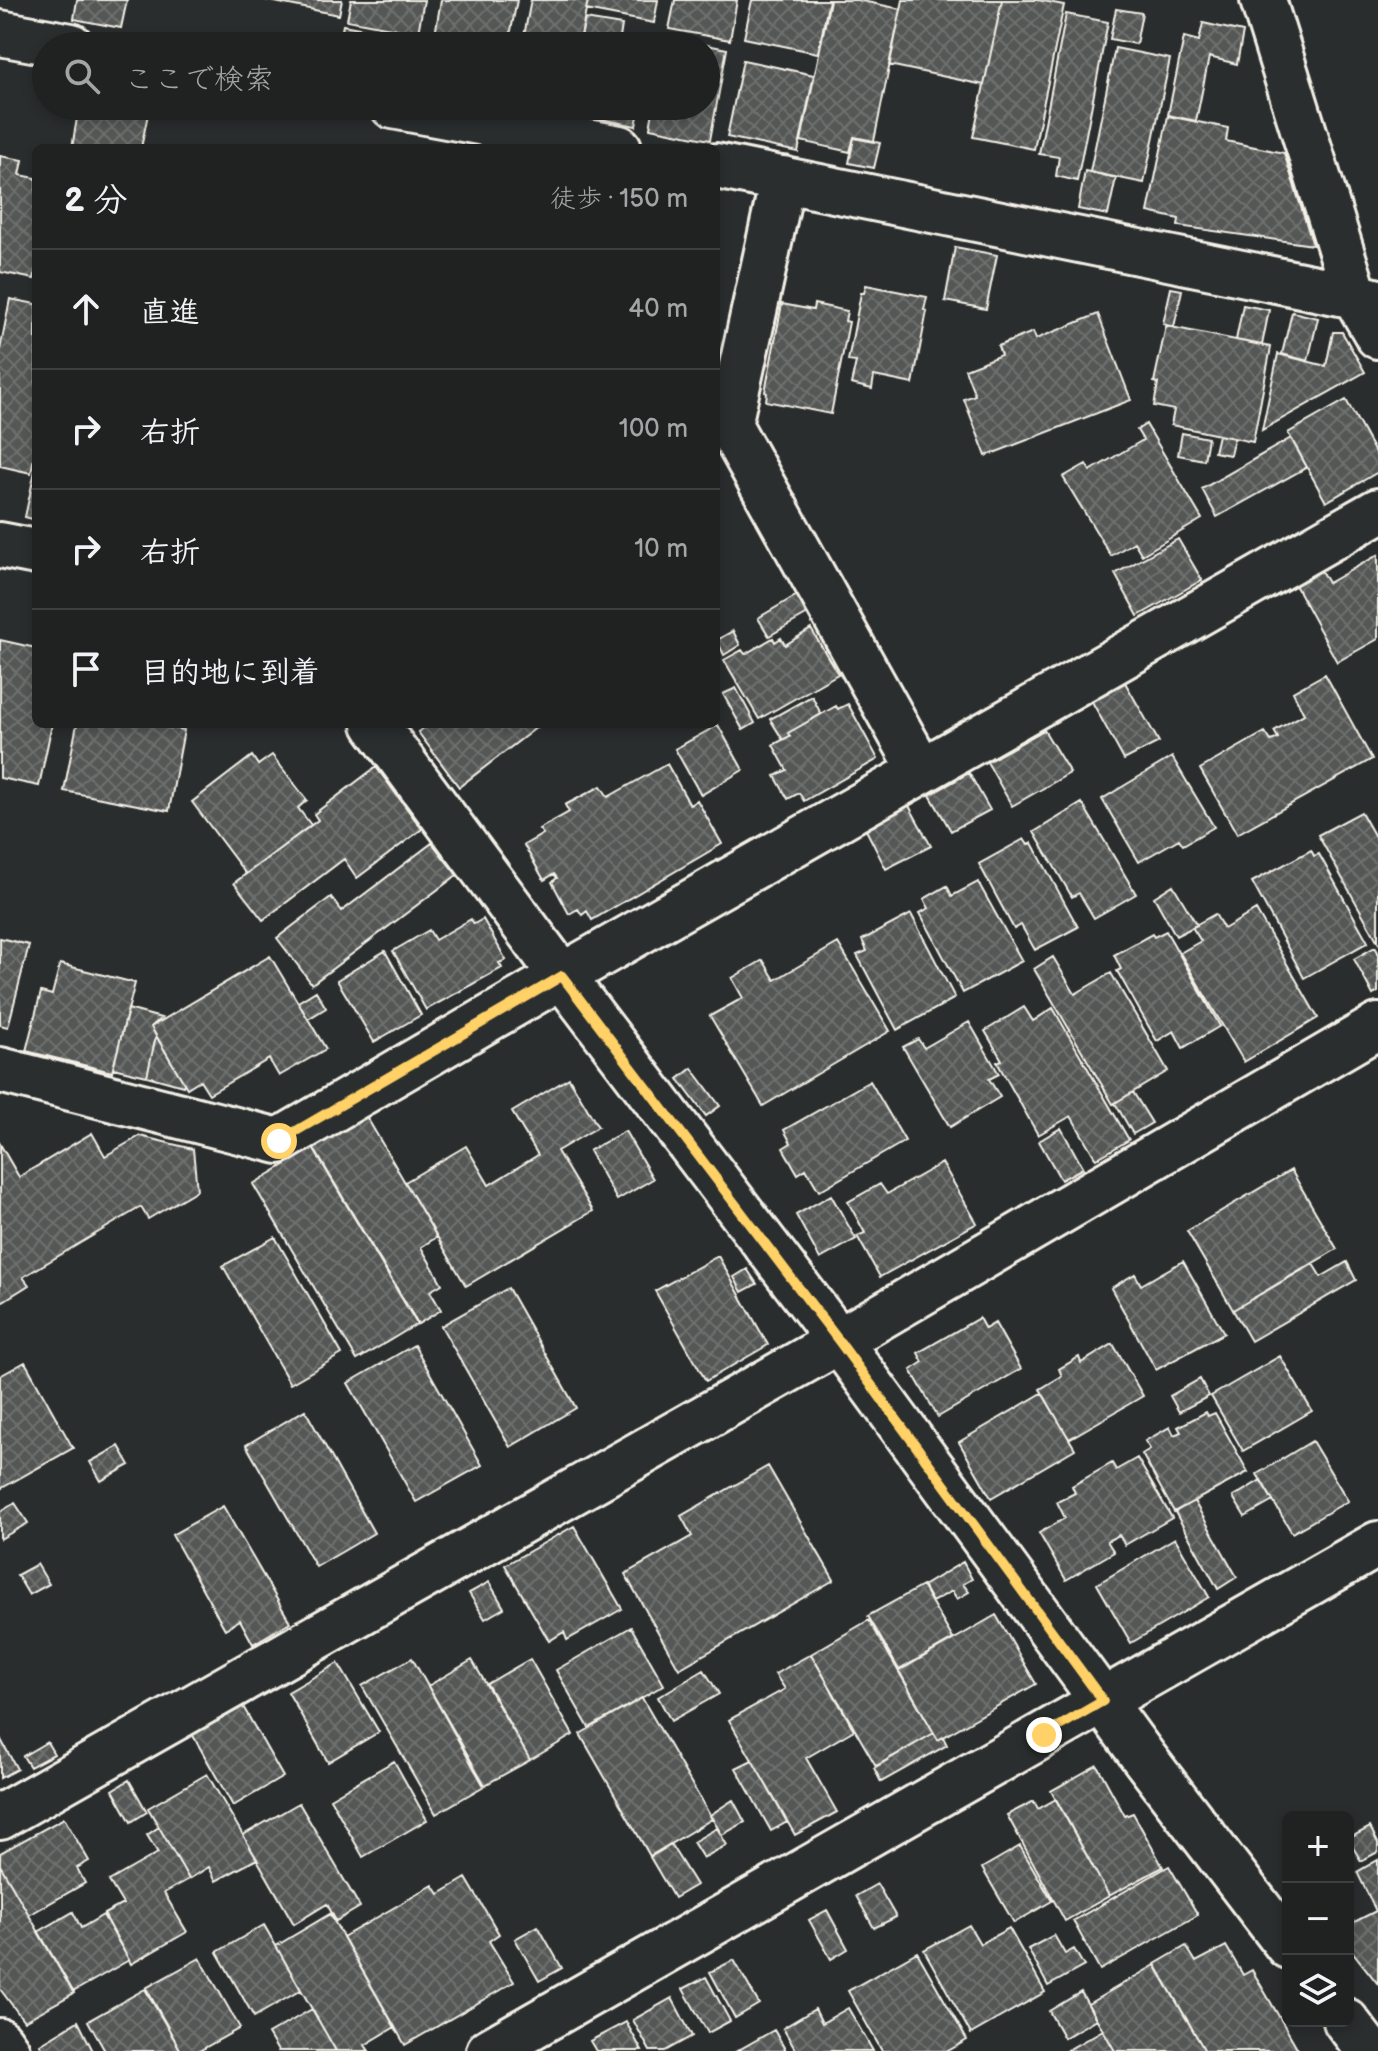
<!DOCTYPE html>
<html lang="ja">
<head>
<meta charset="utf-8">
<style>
  body { margin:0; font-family:"Balsamiq Sans","Klee One",sans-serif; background:#2d2f2f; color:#f1f3f6 }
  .controls { position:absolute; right:24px; bottom:24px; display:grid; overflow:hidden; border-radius:12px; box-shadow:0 4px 12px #0003 }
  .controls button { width:72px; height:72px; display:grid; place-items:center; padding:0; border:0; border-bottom:2px solid #3d3f40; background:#202222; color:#f1f3f6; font:40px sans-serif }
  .stop { position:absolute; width:24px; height:24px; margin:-18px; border:6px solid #ffd166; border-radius:50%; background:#fff }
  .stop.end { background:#ffd166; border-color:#fff; box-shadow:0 2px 8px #0008 }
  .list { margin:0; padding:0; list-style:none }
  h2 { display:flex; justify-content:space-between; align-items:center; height:104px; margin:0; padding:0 32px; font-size:34px }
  h2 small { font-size:26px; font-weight:400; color:#a2a4a5 }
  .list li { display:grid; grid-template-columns:52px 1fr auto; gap:24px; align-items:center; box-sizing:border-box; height:120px; padding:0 32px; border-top:2px solid #3d3f40 }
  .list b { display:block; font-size:30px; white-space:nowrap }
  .list em { font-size:26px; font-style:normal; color:#a2a4a5 }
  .icon { flex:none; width:44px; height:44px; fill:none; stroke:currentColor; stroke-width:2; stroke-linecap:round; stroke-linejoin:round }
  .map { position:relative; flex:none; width:1378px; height:2051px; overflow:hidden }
  .search { position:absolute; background:#202222; box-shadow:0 4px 12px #0003; left:32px; top:32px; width:688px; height:88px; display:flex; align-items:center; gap:20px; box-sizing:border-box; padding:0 28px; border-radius:44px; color:#a2a4a5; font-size:30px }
  .panel { position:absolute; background:#202222; box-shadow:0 4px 12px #0003; left:32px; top:144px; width:688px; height:584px; border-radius:12px }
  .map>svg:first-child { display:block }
  .building { fill:url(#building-cross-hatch); stroke:#f4f1e8; stroke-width:2 }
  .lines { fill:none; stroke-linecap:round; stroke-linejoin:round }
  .minor-casing { stroke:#f4f1e8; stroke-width:50 }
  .minor { stroke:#2a2d2e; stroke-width:44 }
  .route { stroke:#ffd166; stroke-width:10 }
</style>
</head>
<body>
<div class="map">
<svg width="1378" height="2051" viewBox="0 0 1378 2051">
  <defs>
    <pattern id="building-cross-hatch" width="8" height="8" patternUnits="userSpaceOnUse" patternTransform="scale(2)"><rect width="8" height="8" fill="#555756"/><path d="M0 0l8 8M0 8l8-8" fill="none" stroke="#6e706e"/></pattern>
  </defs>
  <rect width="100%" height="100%" fill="#2a2d2e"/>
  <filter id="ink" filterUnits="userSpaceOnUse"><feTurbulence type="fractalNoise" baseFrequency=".0125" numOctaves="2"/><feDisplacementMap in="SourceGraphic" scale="16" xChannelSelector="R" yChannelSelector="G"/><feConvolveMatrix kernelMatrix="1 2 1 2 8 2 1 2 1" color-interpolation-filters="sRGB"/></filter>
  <g filter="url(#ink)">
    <path class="building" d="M77,0H127L121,28L74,19Z
      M265,0H342L339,15Z
      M351,0H424L418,33L347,20Z
      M441,0H517L508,46H433Z
      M531,0H588L579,46H522Z
      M588,0H658L654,23L586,10Z
      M675,0H737L730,40L669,29Z
      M752,0H829L818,53L744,38Z
      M830,0H857L901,9L874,141L854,137L850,152L801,141Z
      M903,0H1002L984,85L889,65Z
      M1002,0H1038L1064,5L1034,149L973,137Z
      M1116,9L1142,13L1136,44L1110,39Z
      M1066,14L1108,22L1077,181L1056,176L1059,157L1039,154Z
      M585,19L622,25L620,38L652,44L651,46H579Z
      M1203,23L1243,32L1237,64L1209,57L1196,121L1168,115L1184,37L1199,41Z
      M343,25L397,35L395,46H339Z
      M667,37L727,49L710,140L650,128L654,106H706V46H665Z
      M1115,48L1170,59L1144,183L1090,172Z
      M743,60L814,75L798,152L727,137Z
      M79,106H132L149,109L141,148H72Z
      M568,106H640L636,126L566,112Z
      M1168,116L1228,128L1226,141L1284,153L1313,245L1178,226L1179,219L1148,212Z
      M854,138L880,143L874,168L849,163Z
      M0,156L23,160L20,175L36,178V269L34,279L0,272Z
      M1085,171L1116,178L1108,215L1078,209Z
      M955,247L997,255L986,309L945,301Z
      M866,285L927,297L924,310L927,311L913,384L874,376L872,389L851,384L856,362L848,361L861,293H864Z
      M1171,288L1182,290L1174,327L1163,324Z
      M10,299L36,304V447L31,473L0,466V350Z
      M782,304L813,310L814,304L847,311L845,321L849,322L831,414L766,401L767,393L765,392Z
      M1243,305L1269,310L1262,345L1236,340Z
      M1292,312L1318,318L1308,361L1282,354Z
      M1098,314L1131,400L986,456L964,399L975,395L965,369L1001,355L998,346L1033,332L1036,339Z
      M1166,326L1271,347L1253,442L1171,425L1174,410L1154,406L1158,383L1154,382Z
      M1333,332H1342L1365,372L1262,430L1278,354L1326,366Z
      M1346,400L1378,458V472L1326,502L1288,433Z
      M1146,424L1202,519L1142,555L1134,542L1111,556L1063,477L1086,464L1090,471L1143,440L1137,430Z
      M1182,433L1208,438L1204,460L1178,455Z
      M1218,435L1234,438L1230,455L1214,452Z
      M1291,438L1307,467L1217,517L1202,489Z
      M36,466V520L25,517Z
      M1178,539L1202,580L1138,616L1115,574Z
      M1378,555V639L1337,662L1294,583L1320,569L1328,583Z
      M797,595L808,614L769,636L758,618Z
      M811,629L838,674L759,719L724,660L742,650L745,654L773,638L775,642L781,638L785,645Z
      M733,631L740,645L724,655L717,640Z
      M0,640L36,648V724H52L39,786L0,778Z
      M1325,674L1372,759L1237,834L1200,769L1265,732L1271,741L1278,738L1274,731L1304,714L1293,692Z
      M1123,679L1159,742L1124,760L1090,698Z
      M736,688L755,723L743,730L723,694Z
      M812,696L821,714L788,733L790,736L783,740L770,719Z
      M848,704L878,759L804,801L799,793L788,799L775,776L787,770L773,745L790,736L788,733L836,706L838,709Z
      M77,724H149L184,730L169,811L64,791Z
      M429,724H541L459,787L418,732Z
      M718,725L743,770L701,795L675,749Z
      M1044,730L1070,773L1012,806L987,762Z
      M272,755L307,800L298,808L311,825L246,874L192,802L252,756L258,765Z
      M1172,757L1214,827L1183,845L1179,839L1139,862L1102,799Z
      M667,764L690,805L697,800L722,844L592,920L587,911L582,915L578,909L569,914L552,882L557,878L554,874L544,880L524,845L543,834L539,829L569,812L565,805L601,786L608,797Z
      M376,767L422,829L357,878L344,859L263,920L234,883L318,820L314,814Z
      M969,773L990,810L951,831L930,795Z
      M1082,803L1136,894L1094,918L1079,893L1072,897L1034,832Z
      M908,804L931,846L886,869L865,828Z
      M1361,812L1378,842V942L1318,835Z
      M1024,839L1028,845L1032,843L1078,927L1035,950L1021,925L1014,929L979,864Z
      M432,843L457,875L312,984L277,938L331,897L342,911Z
      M1311,850L1314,856L1319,854L1368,942L1304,978L1252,882Z
      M978,882L1022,961L963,993L920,913L929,908L924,899L947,886L952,896Z
      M1173,885L1197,925L1176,936L1154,897Z
      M1256,910L1318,1018L1244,1062L1180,953L1201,941L1192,927L1215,914L1224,929Z
      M911,914L955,998L897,1030L857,955L867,951L862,940Z
      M471,919L474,924L483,919L506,960L499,963L502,968L426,1010L393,951L429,930L435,940Z
      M1166,931L1220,1026L1183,1048L1174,1031L1157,1041L1117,971L1121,969L1114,955L1152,934L1154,937Z
      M0,938L29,945L8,1027L0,1025Z
      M838,943L890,1031L763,1106L710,1016L743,998L732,978L763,960L775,980Z
      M1375,947L1378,952V992L1373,995L1354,959Z
      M385,951L421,1015L374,1042L337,980Z
      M270,956L326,1049L279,1076L269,1059L209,1094L200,1080L187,1088L151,1027Z
      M1053,957L1075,994L1111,973L1168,1071L1113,1104L1034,969Z
      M60,964L135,983L112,1072L26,1051L41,992L52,995Z
      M316,991L326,1008L308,1019L298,1002Z
      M1024,1007L1033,1021L1053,1008L1129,1140L1096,1159L1071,1116L1038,1135L997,1062L1002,1060L985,1031Z
      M128,1009L161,1018L151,1027L156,1036L147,1076L113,1068Z
      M969,1022L999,1074L989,1079L1000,1097L950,1127L903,1047L918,1039L924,1048Z
      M156,1036L184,1083L183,1086L147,1076Z
      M692,1068L720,1106L706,1116L678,1079Z
      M569,1078L598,1127L557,1151L593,1211L466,1286L405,1182L466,1146L489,1185L538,1155L512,1112Z
      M870,1081L905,1141L819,1191L806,1169L798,1174L783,1148L791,1143L784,1130Z
      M1133,1092L1152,1123L1133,1134L1115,1103Z
      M366,1116L437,1237L421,1247L442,1284L430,1291L441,1310L418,1324L313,1147Z
      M1061,1128L1083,1168L1061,1180L1039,1141Z
      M625,1131L653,1179L617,1200L589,1151Z
      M92,1133L105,1156L140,1136L193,1149L197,1190L148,1219L141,1207L23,1277L29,1285L0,1303V1144L19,1177Z
      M313,1148L417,1324L357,1360L253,1184Z
      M942,1163L977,1223L880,1277L857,1236L865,1233L848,1202L880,1184L887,1194Z
      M1291,1170L1337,1249L1233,1310L1187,1231Z
      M831,1195L856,1239L820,1259L796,1215Z
      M275,1237L342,1354L290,1384L223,1266Z
      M718,1256L768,1345L706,1381L655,1291Z
      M1183,1261L1224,1333L1156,1370L1111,1288L1135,1274L1141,1285Z
      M1347,1262L1356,1280L1251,1341L1233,1310L1313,1264L1321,1277Z
      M747,1269L757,1284L742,1292L734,1277Z
      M508,1288L576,1408L510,1447L441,1326Z
      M979,1318L985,1329L995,1323L1021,1369L938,1417L911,1370L923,1362L918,1353Z
      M1113,1344L1143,1396L1069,1439L1040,1389L1062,1376L1059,1369L1079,1357L1081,1363Z
      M414,1345L482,1465L416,1502L348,1383Z
      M1280,1356L1312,1411L1243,1451L1211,1396Z
      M25,1362L73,1448L0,1489V1376Z
      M1200,1379L1209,1396L1179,1412L1170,1396Z
      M1042,1393L1075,1449L991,1498L959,1442Z
      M305,1410L374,1533L316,1567L246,1445Z
      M1206,1412L1208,1416L1215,1413L1248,1472L1174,1512L1142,1454L1150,1449L1145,1441L1170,1427L1174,1435L1181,1432L1178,1427Z
      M1312,1441L1348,1501L1292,1533L1257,1474Z
      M119,1446L130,1465L101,1481L90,1462Z
      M1137,1458L1172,1518L1125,1545L1119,1535L1107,1541L1114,1552L1066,1580L1039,1533L1065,1518L1057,1502L1075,1493L1072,1486L1112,1463L1116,1470Z
      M768,1466L834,1580L679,1669L625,1574L692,1536L681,1516Z
      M1261,1480L1273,1501L1245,1517L1233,1497Z
      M1194,1501L1237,1577L1218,1589L1175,1512Z
      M15,1503L28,1523L0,1539V1512Z
      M223,1506L290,1622L253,1644L240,1620L225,1629L172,1535Z
      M574,1526L622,1609L567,1640L564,1632L549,1641L505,1565Z
      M1175,1538L1209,1597L1131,1643L1097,1584Z
      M963,1562L972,1579L963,1584L969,1592L957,1599L952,1591L932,1602L923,1586Z
      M37,1564L49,1584L29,1595L17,1575Z
      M489,1582L504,1608L485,1619L469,1593Z
      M922,1586L953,1639L899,1670L868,1616Z
      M996,1615L1036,1684L938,1740L899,1671Z
      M869,1620L934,1733L876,1766L811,1654Z
      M631,1627L664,1685L589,1728L556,1670Z
      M811,1654L854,1730L806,1758L837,1812L795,1835L729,1720L785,1689L775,1674Z
      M412,1658L484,1786L436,1814L362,1686Z
      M530,1659L573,1735L530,1760L487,1684Z
      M472,1660L530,1760L485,1785L428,1686Z
      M338,1663L379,1732L328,1762L288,1692Z
      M704,1670L719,1694L671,1721L658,1697Z
      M642,1698L712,1819L650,1856L580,1734Z
      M241,1703L283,1777L233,1806L191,1732Z
      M934,1733L938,1740L943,1737L947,1745L881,1782L874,1768Z
      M0,1738L17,1769L0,1778Z
      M47,1742L54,1754L30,1767L23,1756Z
      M752,1760L787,1822L771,1831L736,1768Z
      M394,1761L427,1820L363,1857L330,1798Z
      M1097,1765L1125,1816L1133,1813L1163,1867L1109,1896L1051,1791Z
      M207,1774L257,1859L216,1881L209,1867L189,1879L148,1808Z
      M129,1780L147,1812L131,1822L113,1790Z
      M1056,1799L1109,1896L1065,1921L1007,1815L1034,1801L1038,1809Z
      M733,1800L745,1822L722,1835L710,1815Z
      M299,1803L360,1907L336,1921L327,1904L294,1924L243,1835Z
      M64,1818L89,1861L77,1868L85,1883L29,1915L0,1865V1853Z
      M159,1827L189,1879L164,1893L187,1932L131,1964L104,1914L123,1904L109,1881L158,1853L147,1835Z
      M1370,1827L1378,1843V1852L1361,1861L1348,1839Z
      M717,1828L727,1845L703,1858L693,1842Z
      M671,1845L696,1885L674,1898L650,1857Z
      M1020,1846L1052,1901L1014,1923L982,1868Z
      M1378,1860V1984L1348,1946V1925L1376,1911L1357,1872Z
      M0,1865L74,1993L24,2021L0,1989Z
      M1169,1866L1198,1915L1100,1970L1073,1921Z
      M466,1878L499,1934L489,1941L514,1982L405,2045L343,1937L433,1885L439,1894Z
      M877,1884L896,1917L874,1928L856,1896Z
      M827,1910L848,1949L831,1959L809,1920Z
      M73,1912L81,1928L103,1915L129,1960L73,1992L38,1932Z
      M330,1914L395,2027L365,2045L369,2051H336L276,1946Z
      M264,1925L301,1990L254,2017L217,1952Z
      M969,1925L980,1944L1009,1928L1045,1992L971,2034L924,1950Z
      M538,1926L562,1968L539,1981L515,1939Z
      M1054,1935L1065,1954L1074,1949L1084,1966L1048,1986L1028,1949Z
      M1186,1946L1196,1962L1226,1946L1243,1975L1252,1970L1299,2051H1205L1155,1964Z
      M917,1952L967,2040L948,2051H882L848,1991Z
      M200,1958L240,2028L199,2051H181L146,1988Z
      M734,1960L759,2004L735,2018L710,1972Z
      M1155,1965L1205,2051H1115L1088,2004Z
      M706,1977L730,2021L708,2033L683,1989Z
      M145,1989L181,2051H105L88,2021Z
      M1081,1992L1096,2019L1064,2038L1049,2011Z
      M672,1998L692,2036L665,2051H650L633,2020Z
      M848,2008L873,2051H796L783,2028L815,2009L822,2023Z
      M312,2009L336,2051H278L268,2034Z
      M78,2021L93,2051H44L40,2044Z
      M626,2022L642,2051H596L590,2041Z
      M774,2030L786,2051H737Z
      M1103,2030L1115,2051H1066Z"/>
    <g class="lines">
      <g class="minor-casing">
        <path id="minor" d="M1263,0L1355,296L1378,336
          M0,33L71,46
          M393,106L619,148
          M716,166L1355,296L1378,302
          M783,179L729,425L921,770
          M0,545L36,552
          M375,724L562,976L839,1341L1145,1759L1288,1946
          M0,1070L279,1141L562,976L1378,511
          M0,1817L839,1341L1378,1026
          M1346,2021L1369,2051
          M0,2041L7,2051
          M489,2051L1378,1544"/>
      </g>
      <use href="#minor" class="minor"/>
    </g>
  </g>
  <g class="lines" filter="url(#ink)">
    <path class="route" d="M279,1141L562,976L839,1341L1103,1701L1044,1735"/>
  </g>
</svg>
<div class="controls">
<button>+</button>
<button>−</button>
<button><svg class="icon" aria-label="layers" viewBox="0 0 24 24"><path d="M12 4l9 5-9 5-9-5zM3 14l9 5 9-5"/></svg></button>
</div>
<div class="stop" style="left:279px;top:1141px"></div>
<div class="stop end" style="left:1044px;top:1735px"></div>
<div class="search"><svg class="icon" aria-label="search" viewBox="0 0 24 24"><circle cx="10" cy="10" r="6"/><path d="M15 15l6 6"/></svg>ここで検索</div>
<section class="panel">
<h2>2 分<small>徒歩 · 150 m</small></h2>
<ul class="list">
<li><svg class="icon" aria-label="ahead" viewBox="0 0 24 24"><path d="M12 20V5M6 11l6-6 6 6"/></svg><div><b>直進</b></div><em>40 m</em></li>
<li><svg class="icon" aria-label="right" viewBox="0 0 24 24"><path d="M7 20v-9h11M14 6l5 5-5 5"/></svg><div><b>右折</b></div><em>100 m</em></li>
<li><svg class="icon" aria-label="right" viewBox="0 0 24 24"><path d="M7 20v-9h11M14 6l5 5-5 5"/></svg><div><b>右折</b></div><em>10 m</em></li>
<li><svg class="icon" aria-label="arrive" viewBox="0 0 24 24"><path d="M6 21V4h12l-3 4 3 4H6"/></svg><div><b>目的地に到着</b></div></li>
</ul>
</section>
</div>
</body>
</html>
